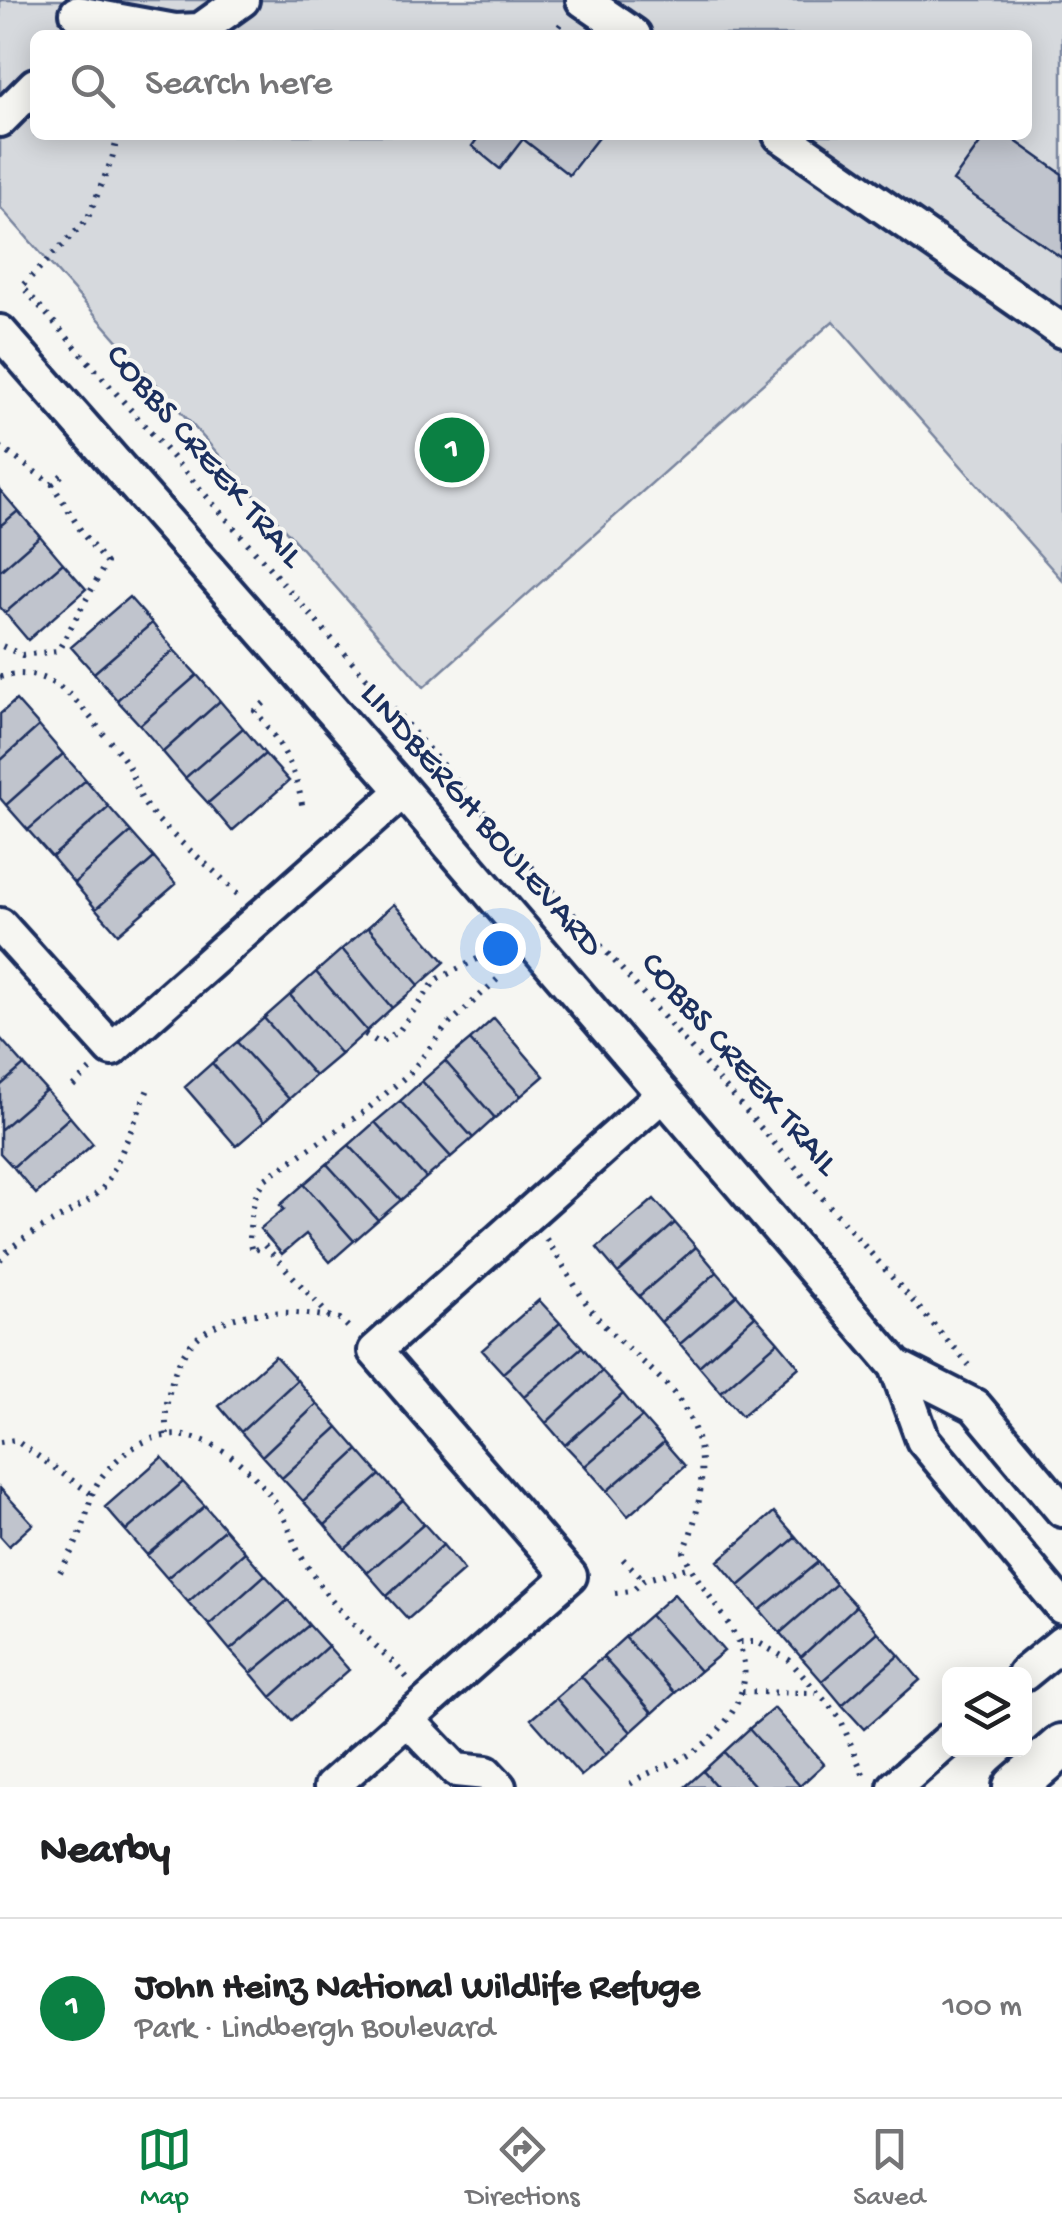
<!DOCTYPE html>
<html lang="en">
<head>
<meta charset="utf-8">
<style>
  body { margin:0; font-family:"Gochi Hand",sans-serif; background:#f6f6f6; color:#202124 }
  .controls { position:absolute; right:30px; bottom:30px; display:grid; overflow:hidden; border-radius:15px; box-shadow:0 5px 25px #0003 }
  .controls button { width:90px; height:90px; display:grid; place-items:center; padding:0; border:0; border-bottom:2px solid #e0e0e0; background:#fff; color:#202124; font:50px sans-serif }
  .you { position:absolute; left:500px; top:948px; width:35px; height:35px; margin:-25px; border:8px solid #fff; border-radius:50%; background:#1a73e8; box-shadow:0 0 0 15px #1a73e833 }
  .badge { display:grid; place-items:center; width:65px; height:65px; border-radius:50%; background:#0b8043; color:#fff; font-size:32px; font-weight:700 }
  .pin { position:absolute; translate:-50% -50%; border:5px solid #fff; box-shadow:0 2px 10px #0006 }
  .list { margin:0; padding:0; list-style:none }
  h2 { display:flex; justify-content:space-between; align-items:center; height:130px; margin:0; padding:0 40px; font-size:42px }
  h2 small { font-size:32px; font-weight:400; color:#757577 }
  .list li { display:grid; grid-template-columns:65px 1fr auto; gap:30px; align-items:center; box-sizing:border-box; height:180px; padding:0 40px; border-top:2px solid #e0e0e0 }
  .list b { display:block; font-size:38px; white-space:nowrap }
  .list p { margin:0; font-size:32px; white-space:nowrap; color:#757577 }
  .list em { font-size:32px; font-style:normal; color:#757577 }
  .icon { flex:none; width:55px; height:55px; fill:none; stroke:currentColor; stroke-width:2; stroke-linecap:round; stroke-linejoin:round }
  .map { position:relative; flex:none; width:1062px; height:1787px; overflow:hidden }
  .search { position:absolute; background:#fff; box-shadow:0 5px 25px #0003; left:30px; right:30px; top:30px; height:110px; display:flex; align-items:center; gap:25px; box-sizing:border-box; padding:0 35px; border-radius:15px; color:#757577; font-size:38px }
  .sheet { height:310px; background:#fff }
  nav { display:flex; justify-content:space-around; align-items:center; box-sizing:border-box; height:140px; border-top:2px solid #e0e0e0; background:#fff; font-size:28px; color:#757577 }
  nav a { display:grid; justify-items:center; gap:5px }
  nav .on { color:#0b8043 }
  .map>svg:first-child { display:block }
  .green { fill:#d6d9dd; stroke:#78849e; stroke-width:2.5; fill-rule:evenodd }
  .building { fill:#c0c4cd; stroke:#1b2f5e; stroke-width:2.5 }
  .lines { fill:none; stroke-linecap:round; stroke-linejoin:round }
  .minor-casing { stroke:#1b2f5e; stroke-width:40 }
  .major-casing { stroke:#1b2f5e; stroke-width:50 }
  .path { stroke:#1b2f5e; stroke-width:6; stroke-dasharray:2.5 8; stroke-linecap:butt }
  .minor { stroke:#f6f6f2; stroke-width:32 }
  .major { stroke:#f6f6f2; stroke-width:42 }
  .labels { text-anchor:middle; dominant-baseline:central; stroke-width:8; stroke-linejoin:round; paint-order:stroke }
  .street-label { font-size:35px; fill:#1b2f5e; stroke:#f6f6f2 }
</style>
</head>
<body>
<div class="map">
<svg width="1062" height="1787" viewBox="0 0 1062 1787">
  <rect width="100%" height="100%" fill="#f6f6f2"/>
  <filter id="ink" filterUnits="userSpaceOnUse"><feTurbulence type="fractalNoise" baseFrequency=".01" numOctaves="2"/><feDisplacementMap in="SourceGraphic" scale="20" xChannelSelector="R" yChannelSelector="G"/><feConvolveMatrix kernelMatrix="1 2 1 2 8 2 1 2 1" color-interpolation-filters="sRGB"/></filter>
  <g filter="url(#ink)">
    <path class="green" d="M0,0H1062V580L833,321L424,687L0,207ZM35,35H1027V135H35Z"/>
    <path class="building" d="M480,135H600L569,175L523,139L500,169L472,146Z
      M986,135H1007L1062,174V258L953,181Z
      M0,490L18,511L0,526Z
      M18,511L40,536L0,571V526Z
      M40,536L63,563L5,613L0,607V571Z
      M63,563L86,589L28,640L5,613Z
      M129,597L152,623L94,673L71,647Z
      M152,623L174,650L117,700L94,673Z
      M174,650L197,675L140,725L117,700Z
      M197,675L220,701L163,752L140,725Z
      M16,700L39,726L0,761V714Z
      M220,701L243,728L185,778L163,752Z
      M39,726L63,754L6,805L0,798V761Z
      M243,728L265,754L208,803L185,778Z
      M63,754L86,780L28,830L6,805Z
      M265,754L289,781L232,831L208,803Z
      M86,780L109,807L52,857L28,830Z
      M109,807L131,832L74,883L52,857Z
      M131,832L154,858L96,909L74,883Z
      M154,858L176,884L118,934L96,909Z
      M394,904L445,962L419,985L368,927Z
      M368,927L419,985L392,1008L342,949Z
      M342,949L392,1008L367,1031L316,972Z
      M316,972L367,1031L341,1054L290,995Z
      M290,995L341,1054L315,1076L264,1018Z
      M264,1018L315,1076L289,1099L237,1042Z
      M494,1018L544,1076L521,1096L470,1040Z
      M1,1039L24,1065L0,1086V1040Z
      M470,1040L521,1096L495,1118L445,1061Z
      M237,1042L289,1099L264,1122L212,1063Z
      M445,1061L495,1118L473,1138L422,1081Z
      M212,1063L264,1122L236,1146L185,1087Z
      M24,1065L46,1090L0,1130V1086Z
      M422,1081L473,1138L451,1157L400,1101Z
      M46,1090L70,1117L13,1167L0,1153V1130Z
      M400,1101L451,1157L426,1178L375,1122Z
      M70,1117L93,1144L36,1194L13,1167Z
      M375,1122L426,1178L401,1200L349,1145Z
      M349,1145L401,1200L378,1220L327,1164Z
      M327,1164L378,1220L354,1241L304,1184Z
      M304,1184L354,1241L330,1262L306,1234L282,1254L260,1229L284,1209L280,1205Z
      M654,1199L675,1223L618,1273L597,1248Z
      M675,1223L696,1247L639,1296L618,1273Z
      M696,1247L717,1272L661,1322L639,1296Z
      M717,1272L737,1295L680,1344L661,1322Z
      M737,1295L755,1316L699,1366L680,1344Z
      M539,1300L560,1323L503,1373L482,1350Z
      M755,1316L778,1342L721,1392L699,1366Z
      M560,1323L582,1347L524,1397L503,1373Z
      M778,1342L799,1367L742,1416L721,1392Z
      M582,1347L602,1371L546,1423L524,1397Z
      M275,1356L297,1380L241,1432L219,1406Z
      M602,1371L623,1394L565,1445L546,1423Z
      M297,1380L317,1404L262,1456L241,1432Z
      M623,1394L642,1417L585,1466L565,1445Z
      M317,1404L338,1427L282,1478L262,1456Z
      M642,1417L664,1442L607,1491L585,1466Z
      M338,1427L358,1450L303,1501L282,1478Z
      M664,1442L685,1466L628,1516L607,1491Z
      M358,1450L380,1475L325,1525L303,1501Z
      M162,1457L183,1482L126,1531L105,1507Z
      M380,1475L403,1500L345,1549L325,1525Z
      M183,1482L205,1506L147,1555L126,1531Z
      M0,1488L33,1524L9,1546L0,1536Z
      M403,1500L424,1524L367,1573L345,1549Z
      M205,1506L225,1529L167,1578L147,1555Z
      M774,1512L796,1537L739,1586L718,1561Z
      M424,1524L443,1545L387,1596L367,1573Z
      M225,1529L245,1552L188,1602L167,1578Z
      M796,1537L818,1562L760,1610L739,1586Z
      M443,1545L464,1570L408,1619L387,1596Z
      M245,1552L265,1575L209,1625L188,1602Z
      M818,1562L836,1584L780,1633L760,1610Z
      M265,1575L288,1600L230,1650L209,1625Z
      M836,1584L856,1606L801,1657L780,1633Z
      M674,1594L724,1651L700,1671L650,1615Z
      M288,1600L309,1625L251,1673L230,1650Z
      M856,1606L878,1632L822,1681L801,1657Z
      M650,1615L700,1671L675,1693L625,1637Z
      M309,1625L328,1646L271,1697L251,1673Z
      M878,1632L899,1655L842,1705L822,1681Z
      M625,1637L675,1693L653,1713L603,1657Z
      M328,1646L349,1670L292,1720L271,1697Z
      M899,1655L920,1680L864,1729L842,1705Z
      M603,1657L652,1713L631,1732L581,1676Z
      M581,1676L631,1732L606,1755L556,1698Z
      M556,1698L606,1755L581,1776L531,1719Z
      M774,1708L824,1764L800,1786L749,1729Z
      M749,1729L800,1786L799,1787H756L724,1752Z
      M724,1752L756,1787H717L703,1771Z
      M703,1771L717,1787H685Z"/>
    <g class="lines">
      <g class="minor-casing">
        <path id="minor" d="M583,0L634,35
          M77,13L175,31L200,30L242,0
          M0,120L35,85
          M780,135L1062,331
          M0,332L403,791L896,1366L923,1440L1062,1607
          M0,925L112,1049L403,791
          M896,1366L975,1406L1062,1510
          M1024,1674L1062,1643
          M408,1720L456,1770L486,1773L499,1787
          M331,1787L570,1576L375,1351L663,1094
          M895,1787L950,1739"/>
      </g>
      <g class="major-casing">
        <path id="major" d="M1015,1787L1062,1746"/>
      </g>
      <path class="path" d="M553,35L563,21
        M118,135L112,159L87,220L22,286L969,1365
        M0,447L52,484L83,534L106,563L58,651L22,655L0,645
        M52,484L63,474
        M0,677C47,664 75,697 101,731C111,743 123,755 129,768C136,783 138,797 149,810C176,842 211,865 239,896
        M264,703L255,711C280,740 298,772 303,811
        M365,1034L379,1043L399,1031L436,980L485,955
        M73,1086L90,1070
        M546,1239C564,1264 577,1293 596,1316C619,1344 650,1365 673,1392C713,1441 705,1498 684,1552C702,1601 763,1641 739,1698C731,1719 714,1738 695,1751C673,1766 647,1770 626,1787
        M0,1260C13,1237 78,1214 102,1189C114,1175 139,1110 148,1089
        M330,1317L264,1245L252,1252L249,1240L251,1216L255,1197L265,1179L365,1111L410,1073L446,1027L502,975
        M167,1435C164,1412 167,1397 174,1375C196,1305 280,1307 340,1319L352,1331
        M0,1442L15,1440L90,1493
        M623,1559L644,1580
        M60,1572C67,1559 76,1545 81,1532C89,1511 89,1493 103,1475C163,1402 232,1440 277,1505C287,1519 291,1538 299,1553C307,1566 316,1579 325,1592C349,1625 382,1648 409,1680
        M615,1593L632,1591L644,1580L690,1567
        M740,1642H757L789,1660L840,1718L863,1774
        M742,1692L816,1693"/>
      <use href="#minor" class="minor"/>
      <use href="#major" class="major"/>
    </g>
  </g>
  <g class="labels">
    <g class="street-label">
      <text transform="translate(203 457) rotate(49)">COBBS CREEK TRAIL</text>
      <text transform="translate(480 821) rotate(49)">LINDBERGH BOULEVARD</text>
      <text transform="translate(738 1065) rotate(49)">COBBS CREEK TRAIL</text>
    </g>
  </g>
</svg>
<div class="controls">
<button><svg class="icon" aria-label="layers" viewBox="0 0 24 24"><path d="M12 4l9 5-9 5-9-5zM3 14l9 5 9-5"/></svg></button>
</div>
<div class="you"></div>
<div class="pin badge" style="left:452px;top:450px">1</div>
<div class="search"><svg class="icon" aria-label="search" viewBox="0 0 24 24"><circle cx="10" cy="10" r="6"/><path d="M15 15l6 6"/></svg>Search here</div>
</div>
<section class="sheet">
<h2>Nearby<small></small></h2>
<ul class="list">
<li><span class="badge">1</span><div><b>John Heinz National Wildlife Refuge</b><p>Park · Lindbergh Boulevard</p></div><em>100 m</em></li>
</ul>
</section>
<nav>
<a class="on"><svg class="icon" aria-label="map" viewBox="0 0 24 24"><path d="M3 6l6-2 6 2 6-2v14l-6 2-6-2-6 2zM9 4v14M15 6v14"/></svg>Map</a>
<a><svg class="icon" aria-label="directions" viewBox="0 0 24 24"><path d="M12 3l9 9-9 9-9-9zM9 14v-3h6M13 9l2 2-2 2"/></svg>Directions</a>
<a><svg class="icon" aria-label="saved" viewBox="0 0 24 24"><path d="M7 4h10v16l-5-4-5 4z"/></svg>Saved</a>
</nav>
</body>
</html>
